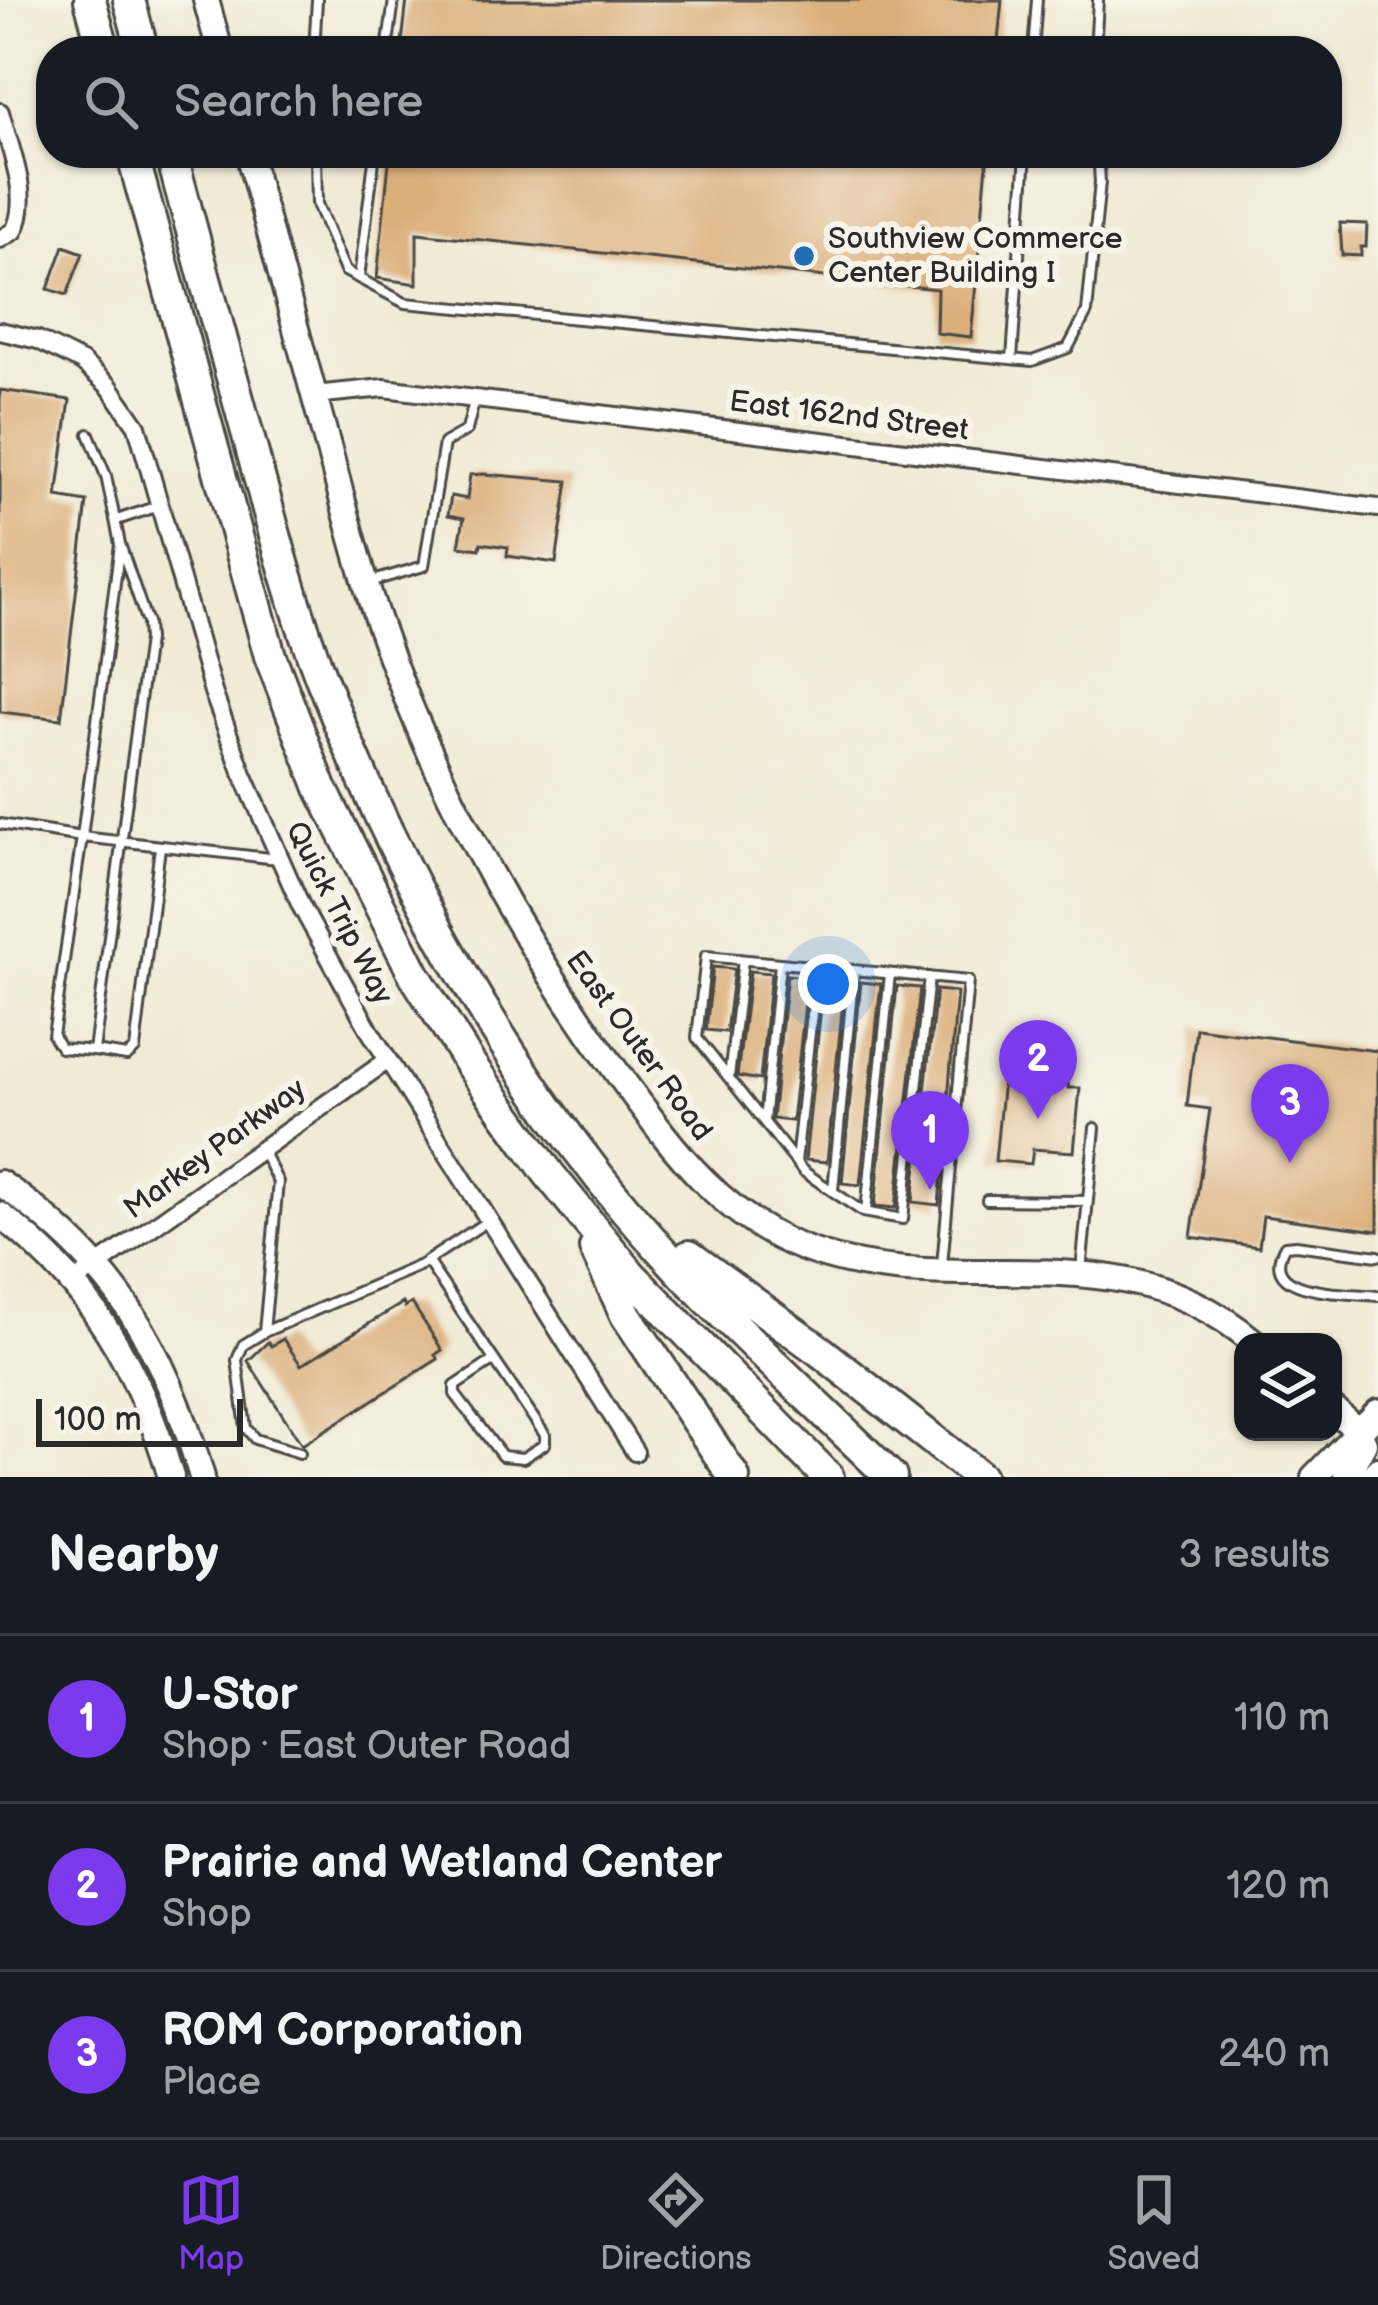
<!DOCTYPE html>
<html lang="en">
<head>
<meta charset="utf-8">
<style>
  body { margin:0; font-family:"Balsamiq Sans",sans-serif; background:#20242c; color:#f1f3f6 }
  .controls { position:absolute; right:36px; bottom:36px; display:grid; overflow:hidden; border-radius:24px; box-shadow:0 3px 9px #0004 }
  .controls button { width:108px; height:108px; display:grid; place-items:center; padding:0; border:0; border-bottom:3px solid #363941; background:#171b24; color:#f1f3f6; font:60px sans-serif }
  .scale { position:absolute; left:36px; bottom:30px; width:207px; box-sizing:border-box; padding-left:12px; border:6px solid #2b2b2b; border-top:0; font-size:33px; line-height:42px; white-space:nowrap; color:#2b2b2b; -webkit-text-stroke:9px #f7f3e8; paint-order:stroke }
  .you { position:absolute; left:828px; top:984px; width:42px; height:42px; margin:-30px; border:9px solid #fff; border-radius:50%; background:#1a73e8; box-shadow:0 0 0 18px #1a73e833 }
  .badge { display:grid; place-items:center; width:78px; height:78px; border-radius:50%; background:#7c3aed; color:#fff; font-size:39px; font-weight:700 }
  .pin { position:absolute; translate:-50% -99px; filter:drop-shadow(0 3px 6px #0008) }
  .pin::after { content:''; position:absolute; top:63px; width:42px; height:36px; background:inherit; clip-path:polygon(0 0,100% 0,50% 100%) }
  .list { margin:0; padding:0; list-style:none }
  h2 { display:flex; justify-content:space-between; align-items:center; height:156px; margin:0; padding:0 48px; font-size:51px }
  h2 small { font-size:39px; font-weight:400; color:#9ea1a6 }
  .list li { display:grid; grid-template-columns:78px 1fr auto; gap:36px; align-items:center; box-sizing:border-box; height:168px; padding:0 48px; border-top:3px solid #363941 }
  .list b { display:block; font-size:45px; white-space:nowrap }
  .list p { margin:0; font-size:39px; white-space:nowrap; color:#9ea1a6 }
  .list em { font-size:39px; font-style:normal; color:#9ea1a6 }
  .icon { flex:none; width:66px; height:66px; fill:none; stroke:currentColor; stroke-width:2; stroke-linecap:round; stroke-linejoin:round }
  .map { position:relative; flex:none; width:1378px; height:1477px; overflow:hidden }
  .search { position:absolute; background:#171b24; box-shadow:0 3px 9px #0004; left:36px; right:36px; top:36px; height:132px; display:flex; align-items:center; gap:30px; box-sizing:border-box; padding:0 42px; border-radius:48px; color:#9ea1a6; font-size:45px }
  .sheet { height:660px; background:#171b24 }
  nav { display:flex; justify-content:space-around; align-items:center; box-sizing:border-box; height:168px; border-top:3px solid #363941; background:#171b24; font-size:33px; color:#9ea1a6 }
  nav a { display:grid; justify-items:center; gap:6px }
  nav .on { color:#7c3aed }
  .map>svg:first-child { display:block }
  .building { fill:#dbaf7a }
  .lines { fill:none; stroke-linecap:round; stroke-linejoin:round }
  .lane-casing { stroke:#494844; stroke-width:14 }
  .street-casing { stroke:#494844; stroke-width:22 }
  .secondary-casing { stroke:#494844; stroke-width:30 }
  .highway-casing { stroke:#494844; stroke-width:36 }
  .lane { stroke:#fff; stroke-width:8 }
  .street { stroke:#fff; stroke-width:16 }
  .secondary { stroke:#fff; stroke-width:24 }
  .highway { stroke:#fff; stroke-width:30 }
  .poi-dot { fill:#1f6fb2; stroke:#f7f3e8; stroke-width:4.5 }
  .labels { text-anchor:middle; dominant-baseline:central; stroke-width:12; stroke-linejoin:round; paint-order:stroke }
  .poi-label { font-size:30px; fill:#2b2b2b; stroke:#f7f3e8; text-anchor:start }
  .street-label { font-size:30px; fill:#2b2b2b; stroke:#f7f3e8 }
</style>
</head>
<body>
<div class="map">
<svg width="1378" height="1477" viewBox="0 0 1378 1477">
  <rect width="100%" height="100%" fill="#f7f3e8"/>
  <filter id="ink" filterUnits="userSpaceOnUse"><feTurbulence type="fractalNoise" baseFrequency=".00833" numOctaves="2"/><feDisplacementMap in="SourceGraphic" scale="24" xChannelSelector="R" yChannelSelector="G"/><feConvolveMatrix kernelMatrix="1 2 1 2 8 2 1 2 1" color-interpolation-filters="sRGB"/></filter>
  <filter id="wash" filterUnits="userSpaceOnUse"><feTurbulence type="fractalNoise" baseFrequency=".004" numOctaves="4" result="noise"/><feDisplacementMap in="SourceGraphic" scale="48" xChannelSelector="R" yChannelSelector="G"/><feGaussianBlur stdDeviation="2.7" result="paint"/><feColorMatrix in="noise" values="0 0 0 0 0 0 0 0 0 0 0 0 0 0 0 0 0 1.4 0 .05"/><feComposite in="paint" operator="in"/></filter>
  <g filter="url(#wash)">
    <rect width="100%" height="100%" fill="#f1ebd5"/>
    <g id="blocks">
      <path class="building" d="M407,0H1002L997,51H401Z
        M390,153H988L971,337L936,333L937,289L417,233V284L377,278Z
        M1340,223L1367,224L1366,247H1361V256L1342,255Z
        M64,246L83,253L67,295L48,289Z
        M0,390L70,400L57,497L87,502L61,719L0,712Z
        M483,474L568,481L556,563L507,556L508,547L481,543L480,549L459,546L464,518L448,515L451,496L467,499L470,475Z
        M713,967L734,969L726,1032L706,1030Z
        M750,971L771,973L760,1080L737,1076Z
        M787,975L808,977L792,1121L772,1119Z
        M824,978L845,981L827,1162L805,1160Z
        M861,982L881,984L860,1185L842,1183Z
        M897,986L920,988L896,1208L875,1206Z
        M936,990L957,992L939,1205L913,1202Z
        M1196,1028L1378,1051V1231L1263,1216L1259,1247L1191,1237L1210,1109L1187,1106Z
        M1019,1068L1069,1073L1068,1088H1080L1074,1152L1033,1149L1031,1164L995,1161L1003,1080L1017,1082Z
        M403,1303L405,1307L412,1303L442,1350L435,1355L438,1359L302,1445L248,1361L268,1342L271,1346L283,1339L301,1365Z"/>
    </g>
  </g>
  <g filter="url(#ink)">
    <use href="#blocks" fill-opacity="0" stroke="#494844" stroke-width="3"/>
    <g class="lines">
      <g class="lane-casing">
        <path id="lane" d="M314,51L317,0
          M387,51L394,0
          M1033,51L1037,0
          M1095,51L1098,0
          M316,153L317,204L345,271L405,303L1032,361L1068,348L1087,312L1100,182L1098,153
          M359,278L375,153
          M1012,359L1026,153
          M89,434L106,476L120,544L82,837L278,859
          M117,520L161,505
          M120,544L147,623L148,640L94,1051L127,1056L135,1049L160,847
          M373,581L424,566L444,443L467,430L475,398
          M0,824L82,837L53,1036L61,1048L94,1051
          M929,977L903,1219L863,1212L803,1171L697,1038L706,956L968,981L942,1265
          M729,1077L743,960
          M764,1121L780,964
          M261,1148L278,1182L264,1332L421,1265L489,1220
          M796,1162L817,967
          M833,1190L854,970
          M987,1200L1088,1201
          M866,1212L890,974
          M1378,1256L1296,1245L1285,1246C1255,1297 1348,1292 1378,1296
          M427,1261L545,1435V1444L523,1458L502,1456L455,1394V1386L494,1360
          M1081,1271L1095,1128
          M264,1332L243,1345L237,1360L246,1428L255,1439L300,1453"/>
      </g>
      <g class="street-casing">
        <path id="street" d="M0,112C9,147 32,197 14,231L0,239
          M0,331L38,340L82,362L109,386L137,426L213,692L243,774L301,906L371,1033L635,1452
          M314,395L384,388L1378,508
          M74,1282L388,1060"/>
      </g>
      <g class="secondary-casing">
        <path id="secondary" d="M206,0L220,51
          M248,153C275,252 302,351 329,450C345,508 359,567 379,624C435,786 520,940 621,1078C671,1146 721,1217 803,1248C957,1307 1112,1222 1254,1342
          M0,1183C114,1261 164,1346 202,1477
          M0,1215C91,1284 139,1368 171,1477
          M1333,1409L1359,1431L1364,1443L1346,1477
          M1314,1477L1378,1412
          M1372,1477L1378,1470"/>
      </g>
      <g class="highway-casing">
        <path id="highway" d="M90,0L104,51
          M129,0L143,51
          M132,153L270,656L321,788L414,974L470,1064L549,1174L631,1275L828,1477
          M171,153C197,250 223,346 250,443C271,521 292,602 321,678C390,854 482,1028 599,1177C685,1287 793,1380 891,1477
          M595,1248L626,1315L734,1477
          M689,1256L820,1351L980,1477"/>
      </g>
      <use href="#lane" class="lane"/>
      <use href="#street" class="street"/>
      <use href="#secondary" class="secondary"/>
      <use href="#highway" class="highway"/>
    </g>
  </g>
  <circle class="poi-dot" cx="804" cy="256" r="12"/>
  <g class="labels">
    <g class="poi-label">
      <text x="828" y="239">Southview Commerce<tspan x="828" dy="34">Center Building I</tspan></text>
    </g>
    <g class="street-label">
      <text transform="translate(849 416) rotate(7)">East 162nd Street</text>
      <text transform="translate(339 913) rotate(63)">Quick Trip Way</text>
      <text transform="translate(639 1046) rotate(54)">East Outer Road</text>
      <text transform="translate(215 1149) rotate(-36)">Markey Parkway</text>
    </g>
  </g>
</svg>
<div class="controls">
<button><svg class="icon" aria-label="layers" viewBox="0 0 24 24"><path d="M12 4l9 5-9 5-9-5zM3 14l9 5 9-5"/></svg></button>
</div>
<div class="scale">100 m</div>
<div class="you"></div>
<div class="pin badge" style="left:930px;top:1190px">1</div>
<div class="pin badge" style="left:1038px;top:1119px">2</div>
<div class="pin badge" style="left:1290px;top:1163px">3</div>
<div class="search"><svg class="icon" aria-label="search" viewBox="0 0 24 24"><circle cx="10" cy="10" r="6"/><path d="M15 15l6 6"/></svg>Search here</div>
</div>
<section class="sheet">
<h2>Nearby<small>3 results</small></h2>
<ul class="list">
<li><span class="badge">1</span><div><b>U-Stor</b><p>Shop · East Outer Road</p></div><em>110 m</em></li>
<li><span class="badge">2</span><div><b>Prairie and Wetland Center</b><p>Shop</p></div><em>120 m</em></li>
<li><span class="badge">3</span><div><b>ROM Corporation</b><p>Place</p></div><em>240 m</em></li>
</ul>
</section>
<nav>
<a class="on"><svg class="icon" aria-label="map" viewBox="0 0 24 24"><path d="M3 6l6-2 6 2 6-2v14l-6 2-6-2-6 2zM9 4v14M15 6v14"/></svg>Map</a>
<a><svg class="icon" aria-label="directions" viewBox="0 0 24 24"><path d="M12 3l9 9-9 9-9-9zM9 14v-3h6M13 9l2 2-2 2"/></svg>Directions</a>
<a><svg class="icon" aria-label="saved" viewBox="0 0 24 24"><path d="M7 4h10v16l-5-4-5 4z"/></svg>Saved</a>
</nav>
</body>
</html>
